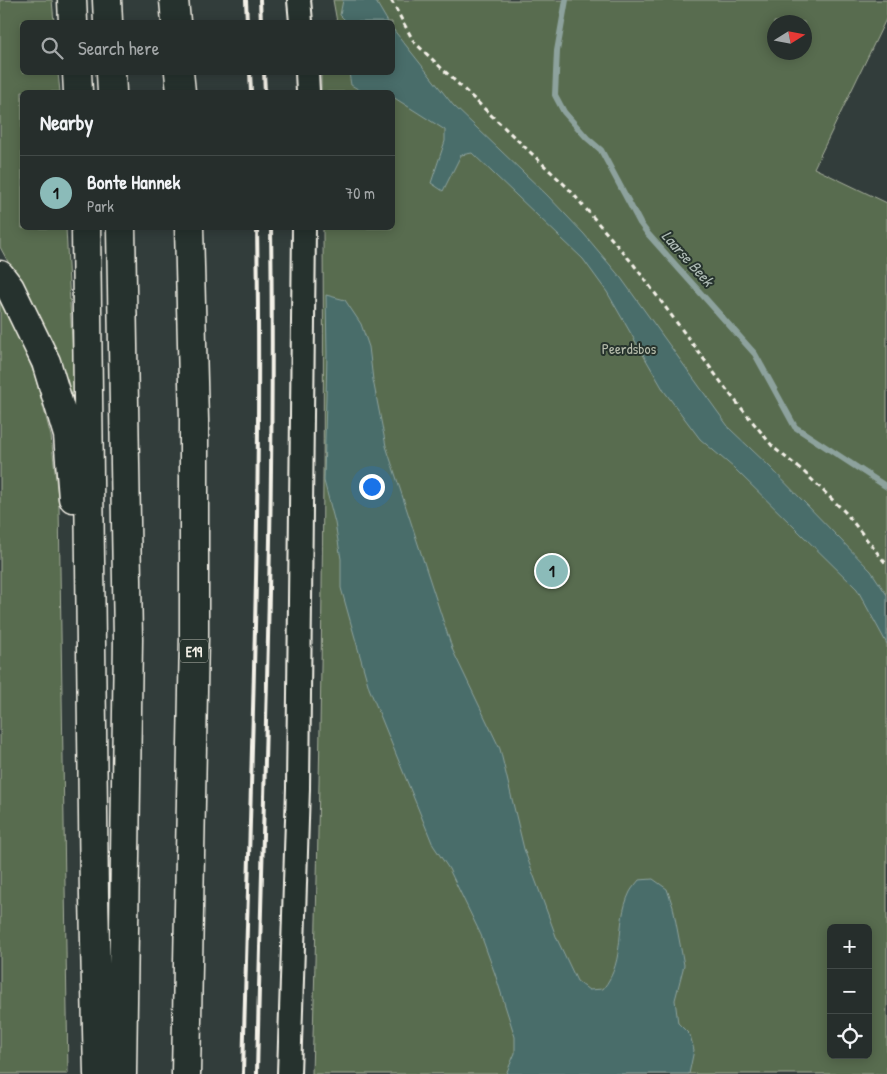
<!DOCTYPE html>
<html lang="en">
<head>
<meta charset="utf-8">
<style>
  body { margin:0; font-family:"Patrick Hand",sans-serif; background:#2e3634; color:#f1f3f6 }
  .controls { position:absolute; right:15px; bottom:15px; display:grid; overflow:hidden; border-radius:8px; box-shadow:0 2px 12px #0003 }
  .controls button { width:45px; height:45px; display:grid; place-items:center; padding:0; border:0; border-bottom:1px solid #424a48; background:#262e2c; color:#f1f3f6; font:25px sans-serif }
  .compass { position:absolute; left:767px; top:15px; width:45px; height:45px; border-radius:50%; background:#262e2c; box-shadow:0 2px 12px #0003; rotate:79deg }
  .you { position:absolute; left:371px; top:486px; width:18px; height:18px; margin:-12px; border:4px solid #fff; border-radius:50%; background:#1a73e8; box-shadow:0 0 0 8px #1a73e833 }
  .badge { display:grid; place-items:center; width:32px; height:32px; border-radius:50%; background:#8bbbb9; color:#111; font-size:16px; font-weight:700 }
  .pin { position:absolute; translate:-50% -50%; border:2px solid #fff; box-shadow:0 1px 5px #0006 }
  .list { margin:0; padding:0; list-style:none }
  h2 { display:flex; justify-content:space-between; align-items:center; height:65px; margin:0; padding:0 20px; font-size:21px }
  h2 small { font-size:16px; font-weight:400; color:#a4a8a9 }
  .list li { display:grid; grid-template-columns:32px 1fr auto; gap:15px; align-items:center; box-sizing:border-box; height:75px; padding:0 20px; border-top:1px solid #424a48 }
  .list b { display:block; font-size:19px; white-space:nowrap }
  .list p { margin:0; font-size:16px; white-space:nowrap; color:#a4a8a9 }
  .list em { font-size:16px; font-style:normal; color:#a4a8a9 }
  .icon { flex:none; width:28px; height:28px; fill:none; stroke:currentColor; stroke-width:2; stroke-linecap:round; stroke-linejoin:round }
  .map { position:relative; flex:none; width:887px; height:1074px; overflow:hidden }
  .search { position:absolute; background:#262e2c; box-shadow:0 2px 12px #0003; left:20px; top:20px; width:375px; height:55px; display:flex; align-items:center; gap:12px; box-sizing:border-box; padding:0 18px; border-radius:8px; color:#a4a8a9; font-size:19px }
  .panel { position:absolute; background:#262e2c; box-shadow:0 2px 12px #0003; left:20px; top:90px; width:375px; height:140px; border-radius:8px }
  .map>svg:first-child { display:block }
  .green { fill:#586c50; stroke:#a6ae9c; fill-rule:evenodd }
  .water { fill:#486d6b; stroke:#8da29d }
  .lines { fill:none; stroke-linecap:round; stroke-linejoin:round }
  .stream { stroke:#8da29d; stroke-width:6 }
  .minor-casing { stroke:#f4f1e8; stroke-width:26 }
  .highway-casing { stroke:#f4f1e8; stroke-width:31 }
  .path { stroke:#f4f1e8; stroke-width:3; stroke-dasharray:5 4; stroke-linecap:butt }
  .minor { stroke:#26332d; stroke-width:22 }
  .highway { stroke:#26332d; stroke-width:28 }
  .rail { stroke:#f4f1e8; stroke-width:4 }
  .labels { text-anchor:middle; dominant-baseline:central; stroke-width:4; stroke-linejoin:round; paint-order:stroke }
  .shield { fill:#26332d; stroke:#b6b8b0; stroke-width:1 }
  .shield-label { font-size:14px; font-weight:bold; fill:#f4f1e8 }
  .park-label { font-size:15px; fill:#b6bcab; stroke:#26332d }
  .water-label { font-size:16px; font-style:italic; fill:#afbcb6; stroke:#26332d }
</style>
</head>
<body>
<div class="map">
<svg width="887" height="1074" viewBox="0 0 887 1074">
  <rect width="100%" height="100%" fill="#323d3b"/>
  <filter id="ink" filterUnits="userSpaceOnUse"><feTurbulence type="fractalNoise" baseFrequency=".02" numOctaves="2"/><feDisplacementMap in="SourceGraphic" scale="10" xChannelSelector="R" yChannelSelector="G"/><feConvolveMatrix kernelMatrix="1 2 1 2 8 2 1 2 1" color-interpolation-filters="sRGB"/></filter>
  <g filter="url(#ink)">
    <path class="green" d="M0,0H52L54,22H22V72L58,73L60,92H22V228H66L75,398L69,399L41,323L0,247Z
      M333,0H887V17L814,168L887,203V1074H312C320,792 325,510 323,228H392V92H321V73L392,72V22H337ZM774,22H804V52H774ZM831,928H868V1055H831Z
      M0,301L17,331L35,376L51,436L59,506L68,1074H0Z"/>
    <path class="water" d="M343,0H375L388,22H347L340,15Z
      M393,29L453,105L547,195L584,234L621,278L730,429L770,467L871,571L887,595V644L857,589L734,468L700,439L664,391L607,292L583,259L472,153L461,155L443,191L431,183L445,141V130L393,97L392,92H363L351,85L349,73L392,72Z
      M326,295L345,300L361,324L369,347L373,380L386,446L453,651L500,749L524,849L557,939L577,981L589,990L603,989C627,959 614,925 630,892C632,888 636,884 639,880L653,879L667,889L673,907L684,965L675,1000L678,1023L690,1035L694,1050L689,1074H506L515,1053V1037L495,974L481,935L464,900L449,869L433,845L369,688L341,588V559L335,523L324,481L327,354Z"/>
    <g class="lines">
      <path class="stream" d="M566,0L557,51L555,95L564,112L587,138L601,150L640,223L648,234L755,354L795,427L887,487"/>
      <g class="minor-casing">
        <path id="minor" d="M299,0L301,22
          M307,72L308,92
          M289,1074L298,788L304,228"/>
      </g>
      <g class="highway-casing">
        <path id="highway" d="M72,0L73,22
          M107,0L108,22
          M174,0L176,22
          M77,72L78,92
          M111,72L112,92
          M179,72L181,92
          M86,228L94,896L98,1074
          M121,228L128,639L122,1074
          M0,275L10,288L46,362L68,435L73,498
          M186,1074L194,636V420L189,228"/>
      </g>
      <path class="path" d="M391,0L414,42L568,188L634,265L729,393L774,448L803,471L845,512L887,565"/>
      <use href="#minor" class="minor"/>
      <use href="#highway" class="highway"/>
      <path class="rail" d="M246,0L247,22
        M260,0L261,22
        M250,72L251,92
        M264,72L265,92
        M243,1074C250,792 262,510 257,228
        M257,1074C263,792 275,510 271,228"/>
    </g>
  </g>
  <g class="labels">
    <rect class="shield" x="180" y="639.5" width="28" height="23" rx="4"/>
    <g class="shield-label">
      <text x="194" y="651">E19</text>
    </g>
    <g class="park-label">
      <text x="629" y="348">Peerdsbos</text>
    </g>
    <g class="water-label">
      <text transform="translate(688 258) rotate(48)">Laarse Beek</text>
    </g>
  </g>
</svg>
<div class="controls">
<button>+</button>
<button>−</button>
<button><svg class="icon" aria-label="locate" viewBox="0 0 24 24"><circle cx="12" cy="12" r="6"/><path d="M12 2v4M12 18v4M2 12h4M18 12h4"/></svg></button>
</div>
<svg class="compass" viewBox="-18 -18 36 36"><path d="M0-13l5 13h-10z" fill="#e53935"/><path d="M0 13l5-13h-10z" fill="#a4a8a9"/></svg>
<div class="you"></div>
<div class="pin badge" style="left:552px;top:571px">1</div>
<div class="search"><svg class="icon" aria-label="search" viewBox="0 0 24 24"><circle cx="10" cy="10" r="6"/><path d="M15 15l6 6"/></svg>Search here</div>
<section class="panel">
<h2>Nearby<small></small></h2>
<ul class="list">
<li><span class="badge">1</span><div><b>Bonte Hannek</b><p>Park</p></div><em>70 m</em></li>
</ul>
</section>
</div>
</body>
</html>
